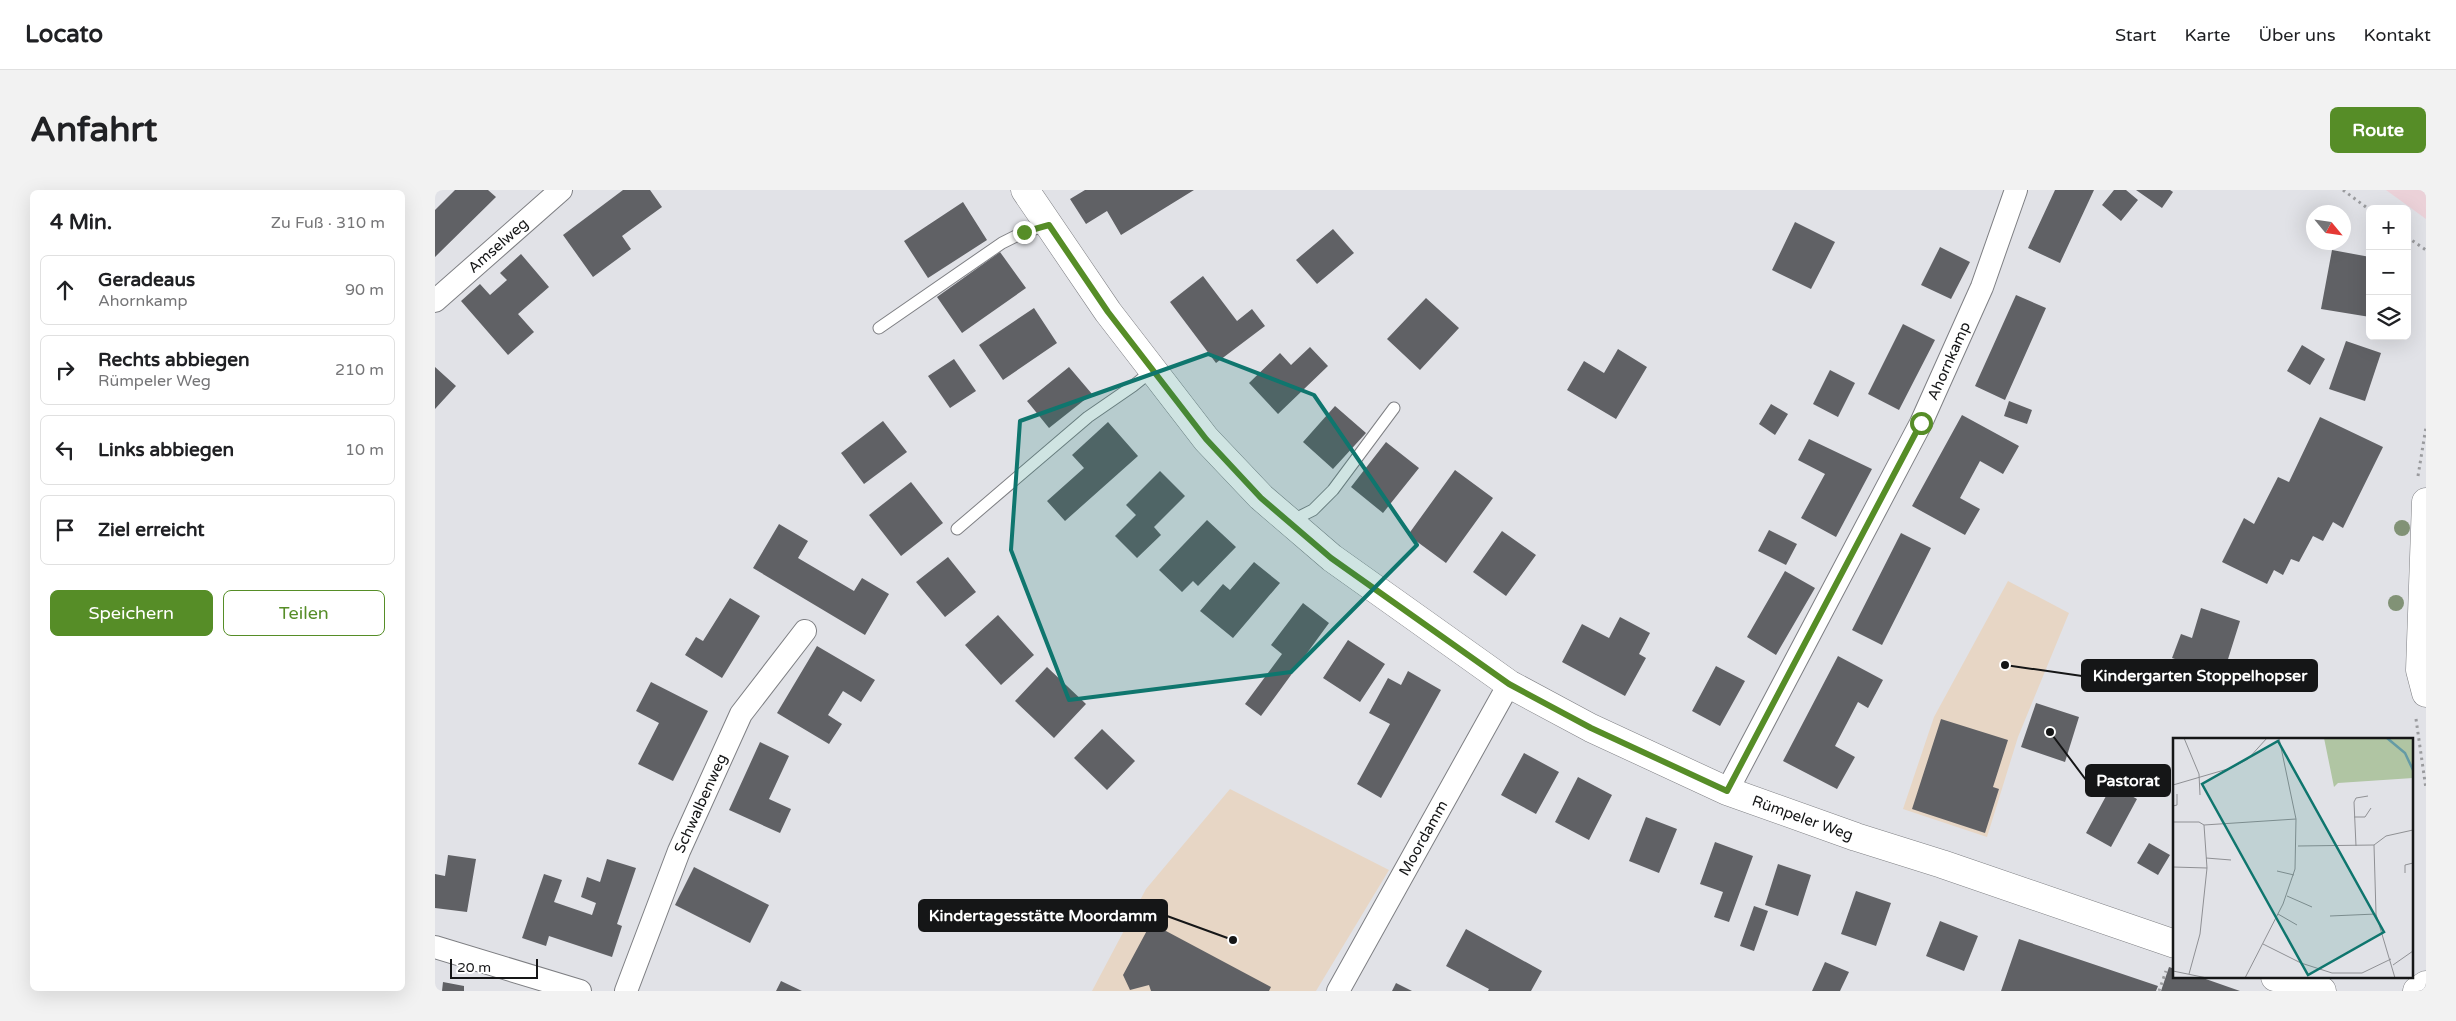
<!DOCTYPE html>
<html lang="de">
<head>
<meta charset="utf-8">
<style>
  body { margin:0; font-family:"Varela Round",sans-serif; background:#f2f2f2; color:#202124 }
  .controls { position:absolute; right:15px; top:15px; display:grid; overflow:hidden; border-radius:8px; box-shadow:0 5px 20px #0002 }
  .controls button { width:45px; height:45px; display:grid; place-items:center; padding:0; border:0; border-bottom:1px solid #e0e0e0; background:#fff; color:#202124; font:25px sans-serif }
  .compass { position:absolute; left:1871px; top:15px; width:45px; height:45px; border-radius:50%; background:#fff; box-shadow:0 5px 20px #0002; rotate:119deg }
  .scale { position:absolute; left:15px; bottom:12px; width:88px; box-sizing:border-box; padding-left:5px; border:2px solid #151617; border-top:0; font-size:14px; line-height:18px; white-space:nowrap; color:#151617; -webkit-text-stroke:4px #fff; paint-order:stroke }
  .stop { position:absolute; width:15px; height:15px; margin:-11px; border:4px solid #568d27; border-radius:50%; background:#fff }
  .stop.end { background:#568d27; border-color:#fff; box-shadow:0 1px 5px #0008 }
  .list { margin:0; padding:0; list-style:none }
  h2 { display:flex; justify-content:space-between; align-items:center; height:65px; margin:0; padding:0 20px; font-size:21px }
  h2 small { font-size:16px; font-weight:400; color:#757577 }
  .list li { display:grid; grid-template-columns:32px 1fr auto; gap:15px; align-items:center; box-sizing:border-box; height:70px; margin:0 10px 10px; padding:0 10px; border:1px solid #e0e0e0; border-radius:8px }
  .list b { display:block; font-size:19px; white-space:nowrap }
  .list p { margin:0; font-size:16px; white-space:nowrap; color:#757577 }
  .list em { font-size:16px; font-style:normal; color:#757577 }
  .actions { display:flex; gap:10px; padding:15px 20px }
  .actions a { flex:1; padding:11px 0; border:1px solid #568d27; border-radius:8px; text-align:center; font-size:18px; color:#568d27 }
  .actions .main { background:#568d27; color:#fff }
  .icon { flex:none; width:28px; height:28px; fill:none; stroke:currentColor; stroke-width:2; stroke-linecap:round; stroke-linejoin:round }
  .map { position:relative; flex:none; width:1991px; height:801px; overflow:hidden; border-radius:8px }
  header { display:flex; align-items:center; gap:30px; box-sizing:border-box; height:70px; padding:0 25px; background:#fff; border-bottom:1px solid #e0e0e0 }
  header strong { font-size:24px }
  nav { display:flex; gap:28px; margin-inline-start:auto; font-size:18px }
  .intro { display:flex; align-items:center; justify-content:space-between; box-sizing:border-box; height:120px; padding:0 30px }
  h1 { margin:0; font-size:35px }
  .button { padding:12px 22px; border-radius:8px; background:#568d27; color:#fff; font-size:18px; font-weight:700 }
  main { display:flex; gap:30px; padding:0 30px }
  aside { flex:1; background:#fff; border-radius:8px; box-shadow:0 5px 20px #0002 }
  .map>svg:first-child { display:block }
  .commercial { fill:#ebd1d8 }
  .education { fill:#e7d6c5 }
  .building { fill:#606165 }
  .lines { fill:none; stroke-linecap:round; stroke-linejoin:round }
  .lane-casing { stroke:#7e7f83; stroke-width:13 }
  .street-casing { stroke:#7e7f83; stroke-width:24 }
  .secondary-casing { stroke:#7e7f83; stroke-width:29 }
  .path { stroke:#9a9b9e; stroke-width:3; stroke-dasharray:2.5 4; stroke-linecap:butt }
  .lane { stroke:#fff; stroke-width:11 }
  .street { stroke:#fff; stroke-width:22 }
  .secondary { stroke:#fff; stroke-width:28 }
  .tree { fill:#819276 }
  .route { stroke:#568d27; stroke-width:6 }
  .marked { fill:#0f766e; fill-opacity:0.2; stroke:#0f766e; stroke-width:4; stroke-linejoin:round }
  .labels { text-anchor:middle; dominant-baseline:central; stroke-width:5; stroke-linejoin:round; paint-order:stroke }
  .street-label { font-size:15px; fill:#151617; stroke:#fff }
  .inset-river { fill:none; stroke:#659ba5; stroke-width:2.5 }
  .inset-road { fill:none; stroke:#8f9094; stroke-width:1 }
  .view { fill:#0f766e; fill-opacity:0.15; stroke:#0f766e; stroke-width:2.5 }
  .inset-edge { fill:none; stroke:#151617; stroke-width:2.5 }
  .leader { fill:none; stroke:#151617; stroke-width:2 }
  .callout-dot { fill:#151617; stroke:#fff; stroke-width:2 }
  .callout { fill:#151617; stroke:#151617; stroke-width:2 }
  .callout-label { font-size:16px; text-anchor:middle; font-weight:bold; fill:#fff }
</style>
</head>
<body>
<header>
<strong>Locato</strong>
<nav><a>Start</a><a>Karte</a><a>Über uns</a><a>Kontakt</a></nav>
</header>
<div class="intro"><h1>Anfahrt</h1><a class="button">Route</a></div>
<main>
<aside>
<h2>4 Min.<small>Zu Fuß · 310 m</small></h2>
<ul class="list">
<li><svg class="icon" aria-label="ahead" viewBox="0 0 24 24"><path d="M12 20V5M6 11l6-6 6 6"/></svg><div><b>Geradeaus</b><p>Ahornkamp</p></div><em>90 m</em></li>
<li><svg class="icon" aria-label="right" viewBox="0 0 24 24"><path d="M7 20v-9h11M14 6l5 5-5 5"/></svg><div><b>Rechts abbiegen</b><p>Rümpeler Weg</p></div><em>210 m</em></li>
<li><svg class="icon" aria-label="left" viewBox="0 0 24 24"><path d="M17 20v-9H6M10 6l-5 5 5 5"/></svg><div><b>Links abbiegen</b></div><em>10 m</em></li>
<li><svg class="icon" aria-label="arrive" viewBox="0 0 24 24"><path d="M6 21V4h12l-3 4 3 4H6"/></svg><div><b>Ziel erreicht</b></div></li>
</ul>
<div class="actions"><a class="main">Speichern</a><a>Teilen</a></div>
</aside>
<div class="map">
<svg width="1991" height="801" viewBox="0 0 1991 801">
  <rect width="100%" height="100%" fill="#e1e2e7"/>
  <path class="commercial" d="M1951,0H1991V29Z"/>
  <path class="education" d="M1573,391L1634,423L1583,547L1552,647L1468,619L1499,527Z
    M795,599L954,680L881,801H657L711,699Z"/>
  <path class="building" d="M20,0H53L61,7L0,67V20Z
    M188,0H215L227,17L187,46L196,59L158,87L128,45Z
    M650,0H759L686,45L672,21L651,34L635,9Z
    M1620,0H1659L1625,73L1593,58Z
    M1679,0H1691L1703,10L1686,31L1667,15Z
    M1701,0H1735L1738,2L1727,18Z
    M528,12L552,50L493,88L469,51Z
    M1360,32L1400,52L1376,99L1337,80Z
    M898,39L919,63L882,94L861,70Z
    M1505,57L1535,72L1516,109L1486,95Z
    M1897,60L1935,67V127L1886,119Z
    M565,62L591,98L527,143L502,107Z
    M86,64L114,97L83,124L99,142L73,165L26,111L45,94L55,105L72,90L65,83Z
    M768,86L802,131L817,119L830,136L781,173L735,112Z
    M1581,105L1611,118L1570,210L1540,196Z
    M991,108L1024,138L985,180L952,149Z
    M599,118L622,153L568,190L544,155Z
    M1468,134L1500,150L1464,220L1433,204Z
    M1911,151L1946,163L1930,211L1894,199Z
    M1867,155L1890,169L1875,195L1852,181Z
    M875,157L893,176L843,224L814,193L845,163L856,175Z
    M1183,159L1212,177L1181,229L1132,200L1149,171L1169,183Z
    M519,169L541,201L515,218L493,186Z
    M0,177L21,196L0,219Z
    M634,177L657,204L614,238L592,211Z
    M1395,180L1420,193L1403,227L1378,214Z
    M1574,211L1597,220L1592,234L1569,226Z
    M1336,214L1353,224L1340,245L1324,234Z
    M900,216L931,243L898,279L868,252Z
    M1527,225L1584,256L1568,284L1545,271L1525,308L1545,319L1530,345L1477,316Z
    M1885,227L1948,257L1908,338L1898,332L1888,351L1878,346L1864,372L1856,369L1848,385L1839,380L1832,394L1787,372L1809,328L1819,334L1843,287L1854,292Z
    M448,231L472,262L429,294L406,263Z
    M673,232L703,266L630,331L612,311L649,278L637,265Z
    M1374,249L1437,279L1401,347L1366,328L1390,284L1363,270Z
    M951,252L984,278L948,323L916,297Z
    M1020,280L1058,308L1011,373L973,345Z
    M725,281L750,306L719,337L726,345L702,368L680,346L701,325L691,315Z
    M476,292L508,333L466,366L434,325Z
    M772,330L801,357L763,396L758,391L747,402L724,380Z
    M344,334L373,351L363,368L419,401L427,388L454,404L430,445L318,378Z
    M1334,340L1362,354L1351,375L1323,361Z
    M1067,341L1101,365L1071,406L1038,382Z
    M1466,343L1496,358L1447,455L1417,440Z
    M513,367L541,402L510,427L481,392Z
    M819,372L845,393L798,448L765,421L788,394L795,400Z
    M1350,381L1380,398L1341,465L1312,447Z
    M295,408L325,426L287,488L250,465L261,447L268,451Z
    M868,413L894,433L826,526L810,514L847,464L836,455Z
    M1766,418L1805,431L1788,485L1737,468L1746,444L1757,448Z
    M563,425L599,465L566,495L530,455Z
    M1185,427L1215,443L1204,464L1211,468L1190,506L1127,472L1147,434L1174,448Z
    M913,450L950,474L925,512L888,488Z
    M382,456L440,490L426,512L408,501L393,525L407,534L394,554L342,523Z
    M1403,466L1448,490L1433,518L1423,512L1400,556L1420,567L1402,599L1348,571Z
    M1281,476L1310,491L1285,536L1257,521Z
    M612,477L651,514L619,548L580,511Z
    M973,481L1006,500L946,608L922,594L955,534L934,523L953,488L966,495Z
    M216,492L273,521L238,591L203,574L224,533L201,521Z
    M1601,513L1644,527L1630,572L1586,557Z
    M1506,529L1573,550L1558,597L1564,599L1550,643L1477,619Z
    M667,539L700,571L672,600L639,568Z
    M325,552L354,566L334,609L356,619L345,643L294,620Z
    M1089,563L1124,582L1101,624L1066,605Z
    M1143,587L1177,605L1154,650L1120,632Z
    M1677,595L1702,609L1676,657L1651,643Z
    M1211,627L1242,639L1224,683L1194,671Z
    M1280,652L1318,666L1294,732L1279,727L1288,702L1265,694Z
    M1714,653L1735,665L1723,685L1702,673Z
    M13,665L41,669L32,722L0,718V684L10,686Z
    M172,669L201,678L182,734L187,736L177,767L114,746L111,756L87,748L109,684L127,690L119,712L157,725L161,713L146,707L152,687L165,692Z
    M1343,674L1376,685L1363,726L1330,715Z
    M259,677L334,715L315,753L240,715Z
    M1421,701L1456,713L1441,756L1406,744Z
    M1319,716L1333,721L1319,761L1305,756Z
    M1505,731L1543,746L1529,781L1491,766Z
    M716,733L836,797L834,801H716L714,795L695,800L688,785Z
    M1031,739L1107,781L1096,801H1053L1054,799L1011,776Z
    M1584,749L1723,796L1721,801H1566Z
    M1390,772L1414,782L1405,801H1377Z
    M1734,777L1740,779V787H1765L1805,801H1726Z
    M346,791L367,801H341Z
    M8,792L29,796V801H7Z
    M961,793L977,801H957Z"/>
  <g class="lines">
    <g class="lane-casing">
      <path id="lane" d="M444,138L567,53L589,42L614,35
        M856,331L878,320L898,300L959,218
        M522,339L653,227L698,196L718,180"/>
    </g>
    <g class="street-casing">
      <g id="street">
        <path id="s1" d="M0,111L126,0"/>
        <path id="s2" d="M1292,601L1486,233L1547,97L1581,0"/>
        <path d="M0,757L145,801"/>
        <path id="s3" d="M191,801L244,661L306,524L370,441"/>
        <path id="s4" d="M903,801L1074,494"/>
      </g>
    </g>
    <g class="secondary-casing">
      <g id="secondary">
        <path id="s5" d="M590,0L673,122L771,249L826,307L897,368L1074,494L1156,538L1292,601L1421,647L1507,674L1740,754"/>
        <path d="M1991,312L1985,480L1991,503"/>
        <path d="M1840,787L1887,801"/>
        <path d="M1982,801L1991,795"/>
      </g>
    </g>
    <path class="path" d="M1908,0L1935,20
      M1972,47L1991,60
      M1983,286L1991,237
      M1981,529L1991,599
      M1724,801L1731,781"/>
    <use href="#lane" class="lane"/>
    <use href="#street" class="street"/>
    <use href="#secondary" class="secondary"/>
  </g>
  <g class="tree">
    <circle cx="1967" cy="338" r="8"/>
    <circle cx="1961" cy="413" r="8"/>
  </g>
  <g class="lines">
    <path class="route" d="M589,42L614,35L673,122L771,249L826,308L896,368L1074,494L1156,538L1292,601L1486,233"/>
  </g>
  <path class="marked" d="M773,164L879,205L982,355L856,482L634,510L576,360L585,231Z"/>
  <g class="labels">
    <g class="street-label">
      <text stroke="none"><textPath href="#s1" startOffset="84">Amselweg</textPath></text>
      <text stroke="none"><textPath href="#s2" startOffset="484">Ahornkamp</textPath></text>
      <text stroke="none"><textPath href="#s3" startOffset="202">Schwalbenweg</textPath></text>
      <text stroke="none"><textPath href="#s5" startOffset="1022">Rümpeler Weg</textPath></text>
      <text stroke="none"><textPath href="#s4" startOffset="175">Moordamm</textPath></text>
    </g>
  </g>
  <g transform="translate(1738 548)">
    <rect width="240" height="240" fill="#e1e2e7"/>
    <path d="M151,0H240V40L165,45L161,49Z" fill="#b0c5a3"/>
    <path class="inset-river" d="M214,0L232,15L240,32"/>
    <path class="inset-road" d="M11,0L26,36L27,57M0,47L58,30L75,21L94,0M0,68L4,67V56M181,79H192L198,70M0,84H26L31,87L123,81M201,107L203,176L222,240M201,107L213,98L240,92M125,108L201,107M183,108L181,64L183,60L195,58M33,120L58,122M0,129L34,130M104,133L121,137M232,135V127L240,125M114,158L139,169M105,176L124,187M157,178L203,176M90,206L128,225L159,235H189L218,221M220,227L240,213M0,233L34,240M16,236L27,196L34,130L31,87M72,240L110,166L122,131L123,81L106,0"/>
    <path class="view" d="M105,3L211,194L135,237L29,46Z"/>
    <rect width="240" height="240" class="inset-edge"/>
  </g>
  <path class="leader" d="M1570 475L1647 486M1615 542L1651 590M798 750L732 726"/>
  <g class="callout-dot">
    <circle cx="1570" cy="475" r="5"/>
    <circle cx="1615" cy="542" r="5"/>
    <circle cx="798" cy="750" r="5"/>
  </g>
  <g class="callout">
    <rect x="1647" y="470" width="235" height="31" rx="5"/>
    <rect x="1651" y="575" width="84" height="31" rx="5"/>
    <rect x="484" y="710" width="248" height="31" rx="5"/>
  </g>
  <g class="callout-label">
    <text x="1765" y="491">Kindergarten Stoppelhopser</text>
    <text x="1693" y="596">Pastorat</text>
    <text x="608" y="731">Kindertagesstätte Moordamm</text>
  </g>
</svg>
<div class="controls">
<button>+</button>
<button>−</button>
<button><svg class="icon" aria-label="layers" viewBox="0 0 24 24"><path d="M12 4l9 5-9 5-9-5zM3 14l9 5 9-5"/></svg></button>
</div>
<svg class="compass" viewBox="-18 -18 36 36"><path d="M0-13l5 13h-10z" fill="#e53935"/><path d="M0 13l5-13h-10z" fill="#757577"/></svg>
<div class="scale">20 m</div>
<div class="stop" style="left:1486px;top:233px"></div>
<div class="stop end" style="left:589px;top:42px"></div>
</div>
</main>
</body>
</html>
